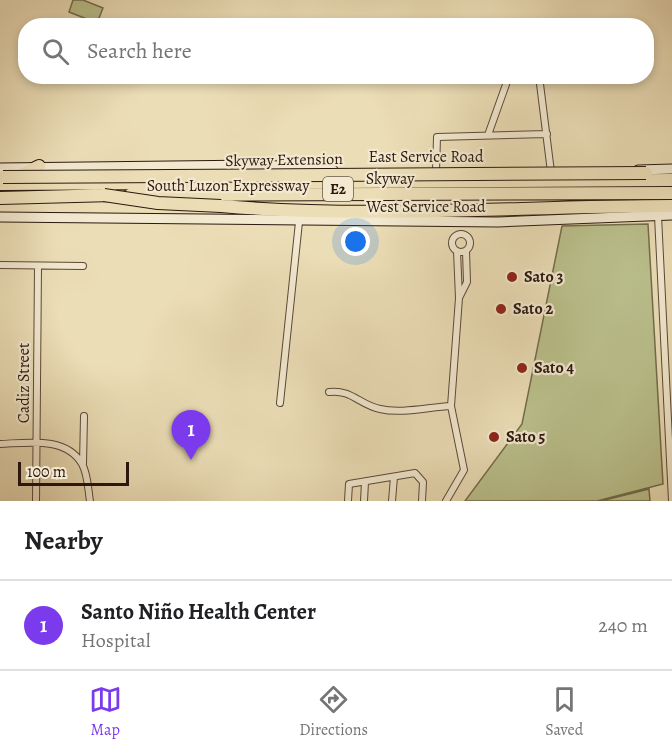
<!DOCTYPE html>
<html lang="en">
<head>
<meta charset="utf-8">
<style>
  body { margin:0; font-family:Alegreya,serif; background:#f6f6f6; color:#202124 }
  .scale { position:absolute; left:18px; bottom:15px; width:111px; box-sizing:border-box; padding-left:6px; border:3px solid #2c180e; border-top:0; font-size:16px; line-height:21px; white-space:nowrap; color:#2c180e; -webkit-text-stroke:4px #f2e9d0; paint-order:stroke }
  .you { position:absolute; left:356px; top:242px; width:21px; height:21px; margin:-15px; border:4px solid #fff; border-radius:50%; background:#1a73e8; box-shadow:0 0 0 9px #1a73e833 }
  .badge { display:grid; place-items:center; width:39px; height:39px; border-radius:50%; background:#7c3aed; color:#fff; font-size:20px; font-weight:700 }
  .pin { position:absolute; translate:-50% -50px; filter:drop-shadow(0 2px 3px #0008) }
  .pin::after { content:''; position:absolute; top:32px; width:21px; height:18px; background:inherit; clip-path:polygon(0 0,100% 0,50% 100%) }
  .list { margin:0; padding:0; list-style:none }
  h2 { display:flex; justify-content:space-between; align-items:center; height:78px; margin:0; padding:0 24px; font-size:26px }
  h2 small { font-size:20px; font-weight:400; color:#757577 }
  .list li { display:grid; grid-template-columns:39px 1fr auto; gap:18px; align-items:center; box-sizing:border-box; height:90px; padding:0 24px; border-top:2px solid #e0e0e0 }
  .list b { display:block; font-size:22px; white-space:nowrap }
  .list p { margin:0; font-size:20px; white-space:nowrap; color:#757577 }
  .list em { font-size:20px; font-style:normal; color:#757577 }
  .icon { flex:none; width:33px; height:33px; fill:none; stroke:currentColor; stroke-width:2; stroke-linecap:round; stroke-linejoin:round }
  .map { position:relative; flex:none; width:672px; height:501px; overflow:hidden }
  .search { position:absolute; background:#fff; box-shadow:0 3px 9px #0003; left:18px; right:18px; top:18px; height:66px; display:flex; align-items:center; gap:15px; box-sizing:border-box; padding:0 21px; border-radius:24px; color:#757577; font-size:22px }
  .sheet { height:168px; background:#fff }
  nav { display:flex; justify-content:space-around; align-items:center; box-sizing:border-box; height:84px; border-top:2px solid #e0e0e0; background:#fff; font-size:16px; color:#757577 }
  nav a { display:grid; justify-items:center; gap:3px }
  nav .on { color:#7c3aed }
  .map>svg:first-child { display:block }
  .green { fill:#bac08c; stroke:#736c4d; stroke-width:1.5 }
  .lines { fill:none; stroke-linecap:round; stroke-linejoin:round }
  .street-casing { stroke:#5c4938; stroke-width:8 }
  .secondary-casing { stroke:#2c180e; stroke-width:11 }
  .highway-casing { stroke:#2c180e; stroke-width:14 }
  .street { stroke:#f2e9d0; stroke-width:6 }
  .secondary { stroke:#f2e9d0; stroke-width:9 }
  .highway { stroke:#ebddb6; stroke-width:12 }
  .highway-bridge-casing { stroke:#2c180e; stroke-width:14; stroke-linecap:butt }
  .highway-bridge { stroke:#ebddb6; stroke-width:12 }
  .poi-dot { fill:#8f2418; stroke:#f2e9d0; stroke-width:2 }
  .labels { text-anchor:middle; dominant-baseline:central; stroke-width:4.5; stroke-linejoin:round; paint-order:stroke }
  .shield { fill:#f2e9d0; stroke:#675748; stroke-width:1.5 }
  .shield-label { font-size:15px; font-weight:bold; fill:#2c180e }
  .street-label { font-size:16px; fill:#2c180e; stroke:#f2e9d0 }
  .poi-label { font-size:16px; font-weight:bold; fill:#2c180e; stroke:#f2e9d0; text-anchor:start }
</style>
</head>
<body>
<div class="map">
<svg width="672" height="501" viewBox="0 0 672 501">
  <rect width="100%" height="100%" fill="#ebddb6"/>
  <filter id="stains"><feTurbulence type="fractalNoise" baseFrequency=".00333" numOctaves="4"/><feColorMatrix values="0 0 0 0 .2 0 0 0 0 .09 0 0 0 0 .02 0 0 0 .5 -.17"/></filter>
  <radialGradient id="worn" r=".72"><stop offset=".6" stop-color="#630" stop-opacity="0"/><stop offset="1" stop-color="#630" stop-opacity=".3"/></radialGradient>
  <path class="green" d="M73,0H83L103,8L97,23L69,12Z
    M648,224L663,484L597,501H465L522,424L562,226Z
    M649,489L650,501H601Z"/>
  <g class="lines">
    <g class="street-casing">
      <path id="street" d="M539,76L551,172
        M488,135L509,76
        M436,171L437,137L547,134
        M658,216L672,501
        M452 243a9 9 0 1 1 18 0a9 9 0 1 1-18 0Z
        M0,265L83,266
        M459,298L467,282L466,251
        M329,392C351,389 360,405 380,409C401,414 429,407 451,406
        M280,403L299,222
        M0,444C27,443 66,436 82,464C88,474 88,490 90,501
        M83,464L84,416
        M36,501L38,266
        M348,501L349,484L415,473L423,482L422,501
        M364,501L365,482
        M392,501L394,477
        M446,501L464,470L451,406L459,298L457,251"/>
    </g>
    <g class="secondary-casing">
      <path id="secondary" d="M0,168L264,165L333,170
        M638,170L672,169
        M0,217L498,222L672,215"/>
    </g>
    <g class="highway-casing">
      <path id="highway" d="M15,178L39,166
        M0,184L672,180
        M130,195L672,193
        M0,198L113,195
        M221,206C370,219 523,206 672,206"/>
    </g>
    <use href="#street" class="street"/>
    <use href="#secondary" class="secondary"/>
    <use href="#highway" class="highway"/>
    <g class="highway-bridge-casing">
      <path id="highway-bridge" d="M3,177L646,173
        M104,195L158,203L221,206"/>
    </g>
    <use href="#highway-bridge" class="highway-bridge"/>
  </g>
  <g class="poi-dot">
    <circle cx="512" cy="277" r="6"/>
    <circle cx="501" cy="309" r="6"/>
    <circle cx="522" cy="368" r="6"/>
    <circle cx="494" cy="437" r="6"/>
  </g>
  <g class="labels">
    <rect class="shield" x="323" y="177" width="30" height="24" rx="4.5"/>
    <g class="shield-label">
      <text x="338" y="189">E2</text>
    </g>
    <g class="street-label">
      <text x="426" y="157">East Service Road</text>
      <text transform="translate(284 160) rotate(-1)">Skyway Extension</text>
      <text x="390" y="179">Skyway</text>
      <text x="228" y="186">South Luzon Expressway</text>
      <text x="426" y="207">West Service Road</text>
      <text transform="translate(24 383) rotate(-90)">Cadiz Street</text>
    </g>
    <g class="poi-label">
      <text x="524" y="277">Sato 3</text>
      <text x="513" y="309">Sato 2</text>
      <text x="534" y="368">Sato 4</text>
      <text x="506" y="437">Sato 5</text>
    </g>
  </g>
  <rect width="100%" height="100%" filter="url(#stains)"/>
  <rect width="100%" height="100%" fill="url(#worn)"/>
</svg>
<div class="scale">100 m</div>
<div class="you"></div>
<div class="pin badge" style="left:191px;top:460px">1</div>
<div class="search"><svg class="icon" aria-label="search" viewBox="0 0 24 24"><circle cx="10" cy="10" r="6"/><path d="M15 15l6 6"/></svg>Search here</div>
</div>
<section class="sheet">
<h2>Nearby<small></small></h2>
<ul class="list">
<li><span class="badge">1</span><div><b>Santo Niño Health Center</b><p>Hospital</p></div><em>240 m</em></li>
</ul>
</section>
<nav>
<a class="on"><svg class="icon" aria-label="map" viewBox="0 0 24 24"><path d="M3 6l6-2 6 2 6-2v14l-6 2-6-2-6 2zM9 4v14M15 6v14"/></svg>Map</a>
<a><svg class="icon" aria-label="directions" viewBox="0 0 24 24"><path d="M12 3l9 9-9 9-9-9zM9 14v-3h6M13 9l2 2-2 2"/></svg>Directions</a>
<a><svg class="icon" aria-label="saved" viewBox="0 0 24 24"><path d="M7 4h10v16l-5-4-5 4z"/></svg>Saved</a>
</nav>
</body>
</html>
